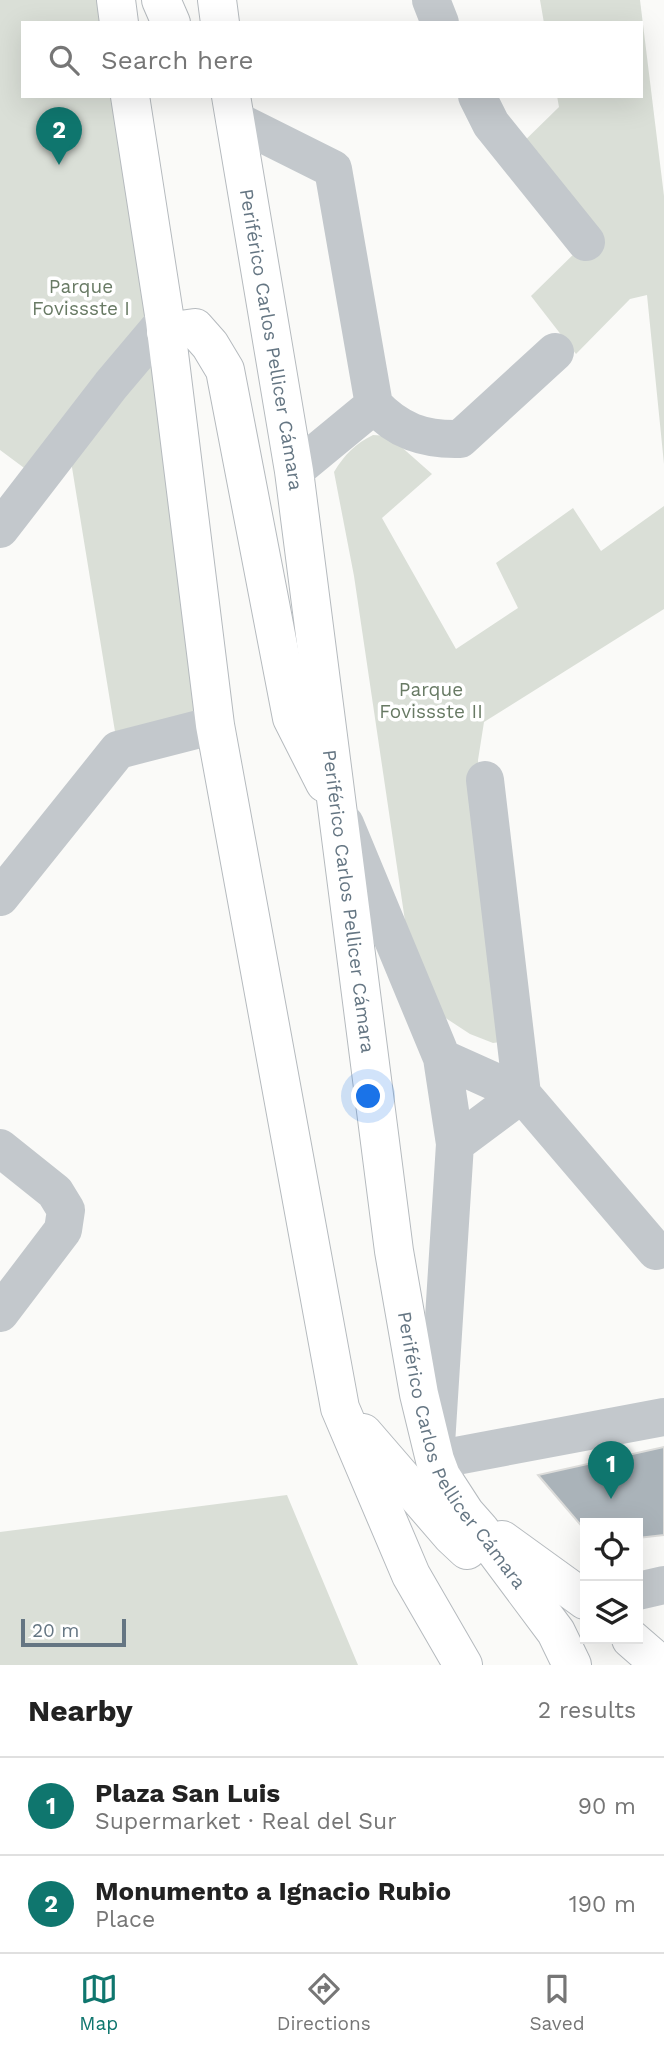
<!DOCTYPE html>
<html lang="en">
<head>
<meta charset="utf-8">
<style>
  body { margin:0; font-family:"Work Sans",sans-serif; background:#f2f2f2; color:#222 }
  .controls { position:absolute; right:21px; bottom:21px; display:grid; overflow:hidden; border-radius:0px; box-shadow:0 7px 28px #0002 }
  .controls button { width:63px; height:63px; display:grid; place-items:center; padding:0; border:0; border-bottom:2px solid #e0e0e0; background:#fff; color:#222; font:35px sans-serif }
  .scale { position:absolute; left:21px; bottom:18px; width:105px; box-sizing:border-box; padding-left:7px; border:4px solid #657683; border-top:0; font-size:19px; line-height:24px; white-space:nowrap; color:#657683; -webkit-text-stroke:5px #fff; paint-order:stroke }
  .you { position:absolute; left:369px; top:1097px; width:24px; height:24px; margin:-18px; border:5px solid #fff; border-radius:50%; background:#1a73e8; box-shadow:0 0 0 10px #1a73e833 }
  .badge { display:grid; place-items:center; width:46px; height:46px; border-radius:50%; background:#0f766e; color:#fff; font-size:23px; font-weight:700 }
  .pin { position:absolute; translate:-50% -58px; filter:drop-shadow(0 2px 4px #0008) }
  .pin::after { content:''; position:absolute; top:37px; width:24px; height:21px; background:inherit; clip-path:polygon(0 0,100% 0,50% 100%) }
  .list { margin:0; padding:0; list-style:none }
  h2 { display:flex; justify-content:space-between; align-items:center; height:91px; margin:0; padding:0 28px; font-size:30px }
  h2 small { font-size:23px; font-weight:400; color:#767676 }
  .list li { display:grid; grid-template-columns:46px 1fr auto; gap:21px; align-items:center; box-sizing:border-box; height:98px; padding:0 28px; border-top:2px solid #e0e0e0 }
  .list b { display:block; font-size:26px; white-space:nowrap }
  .list p { margin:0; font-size:23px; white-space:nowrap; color:#767676 }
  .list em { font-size:23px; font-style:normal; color:#767676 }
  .icon { flex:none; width:38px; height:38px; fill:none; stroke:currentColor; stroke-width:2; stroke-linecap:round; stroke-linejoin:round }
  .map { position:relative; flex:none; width:664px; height:1665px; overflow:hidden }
  .search { position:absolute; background:#fff; box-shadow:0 7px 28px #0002; left:21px; right:21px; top:21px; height:77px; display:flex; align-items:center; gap:18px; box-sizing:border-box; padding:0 24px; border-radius:0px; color:#767676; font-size:26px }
  .sheet { height:287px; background:#fff }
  nav { display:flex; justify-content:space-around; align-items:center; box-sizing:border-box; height:98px; border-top:2px solid #e0e0e0; background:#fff; font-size:19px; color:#767676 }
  nav a { display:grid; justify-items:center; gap:4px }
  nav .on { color:#0f766e }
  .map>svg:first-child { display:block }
  .green { fill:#dadfd7 }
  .building { fill:#aab3b9; stroke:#dcdcda; stroke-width:2 }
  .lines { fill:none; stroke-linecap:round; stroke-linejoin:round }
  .major-casing { stroke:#b5babe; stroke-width:40 }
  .minor { stroke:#c3c8cc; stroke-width:38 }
  .major { stroke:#fff; stroke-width:38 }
  .labels { text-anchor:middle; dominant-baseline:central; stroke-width:7; stroke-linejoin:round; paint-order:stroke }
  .park-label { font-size:19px; fill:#687a64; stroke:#fff }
  .street-label { font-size:19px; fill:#657683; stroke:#fff }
</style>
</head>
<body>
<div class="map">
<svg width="664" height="1665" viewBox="0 0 664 1665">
  <rect width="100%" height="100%" fill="#fafaf8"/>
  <path class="green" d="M0,0H115L119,23H23V96H130L215,725L118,750L68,443L39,479L0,450Z
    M540,0H640L664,196V464L647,295L630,299L576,354L531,296L586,242L511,154L559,107L557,96H641V23H544Z
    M373,435L389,436L432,474L382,518L456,649L518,608L496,563L573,508L601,551L664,506V609L484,722L478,760L483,851L500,1042L493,1043L470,1034L441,1015L409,948L354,576L334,472C345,454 355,444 373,435Z
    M287,1495L358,1665H0V1532Z"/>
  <path class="building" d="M664,1447V1535L638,1538V1523H585V1530L538,1475Z"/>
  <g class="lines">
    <g class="major-casing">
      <g id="major">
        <path d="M116,0L119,23"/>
        <path d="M161,0L171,23"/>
        <path d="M217,0L220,23"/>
        <path d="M130,96L165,321L215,725L340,1408L411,1575L463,1665"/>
        <path id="s1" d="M231,96L294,471L394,1251L419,1394L435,1460L441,1476L465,1513L480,1530L556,1632L572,1665"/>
        <path d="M166,332L195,328L210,345L225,370L292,718L325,783"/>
        <path d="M363,1433L452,1536L467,1550"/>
        <path d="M502,1540L585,1600"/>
        <path d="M631,1639L661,1665"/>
      </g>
    </g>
    <path class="minor" d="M431,0L440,23
      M477,96L491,124L586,242
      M235,120L333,169L374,405
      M294,471L374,405C398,431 424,440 460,439L555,352
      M0,529L111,385L165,321
      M485,780L522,1094
      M345,824L442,1058L455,1144L435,1460L664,1417
      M0,897L118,750L215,725
      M442,1058L522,1094L656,1251
      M455,1144L522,1094
      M0,1148L55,1192L66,1210L63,1230L0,1313
      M638,1591L664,1585"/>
    <use href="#major" class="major"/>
  </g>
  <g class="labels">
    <g class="park-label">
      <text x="81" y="286">Parque<tspan x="81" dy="22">Fovissste I</tspan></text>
      <text x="431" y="689">Parque<tspan x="431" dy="22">Fovissste II</tspan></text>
    </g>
    <g class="street-label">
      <text stroke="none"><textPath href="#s1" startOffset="247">Periférico Carlos Pellicer Cámara</textPath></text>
      <text stroke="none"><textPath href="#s1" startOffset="814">Periférico Carlos Pellicer Cámara</textPath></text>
      <text stroke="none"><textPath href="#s1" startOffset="1381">Periférico Carlos Pellicer Cámara</textPath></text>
    </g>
  </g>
</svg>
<div class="controls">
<button><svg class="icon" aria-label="locate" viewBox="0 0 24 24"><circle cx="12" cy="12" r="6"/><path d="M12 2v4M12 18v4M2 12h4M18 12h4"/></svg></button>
<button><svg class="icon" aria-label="layers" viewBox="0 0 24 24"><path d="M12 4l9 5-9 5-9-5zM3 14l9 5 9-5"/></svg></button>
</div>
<div class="scale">20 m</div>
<div class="you"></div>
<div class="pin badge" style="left:611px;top:1499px">1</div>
<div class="pin badge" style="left:59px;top:165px">2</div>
<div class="search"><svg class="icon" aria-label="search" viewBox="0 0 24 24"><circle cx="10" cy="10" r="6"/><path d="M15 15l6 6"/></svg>Search here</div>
</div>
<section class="sheet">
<h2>Nearby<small>2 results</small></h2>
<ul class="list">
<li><span class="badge">1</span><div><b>Plaza San Luis</b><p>Supermarket · Real del Sur</p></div><em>90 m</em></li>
<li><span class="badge">2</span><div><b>Monumento a Ignacio Rubio</b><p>Place</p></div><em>190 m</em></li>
</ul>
</section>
<nav>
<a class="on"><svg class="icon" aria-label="map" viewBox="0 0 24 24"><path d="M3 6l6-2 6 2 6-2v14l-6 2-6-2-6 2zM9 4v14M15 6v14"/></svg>Map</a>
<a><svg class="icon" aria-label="directions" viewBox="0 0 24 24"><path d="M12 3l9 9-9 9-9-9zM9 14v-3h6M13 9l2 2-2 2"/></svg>Directions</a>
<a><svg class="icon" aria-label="saved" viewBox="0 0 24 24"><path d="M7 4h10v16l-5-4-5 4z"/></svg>Saved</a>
</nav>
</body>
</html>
